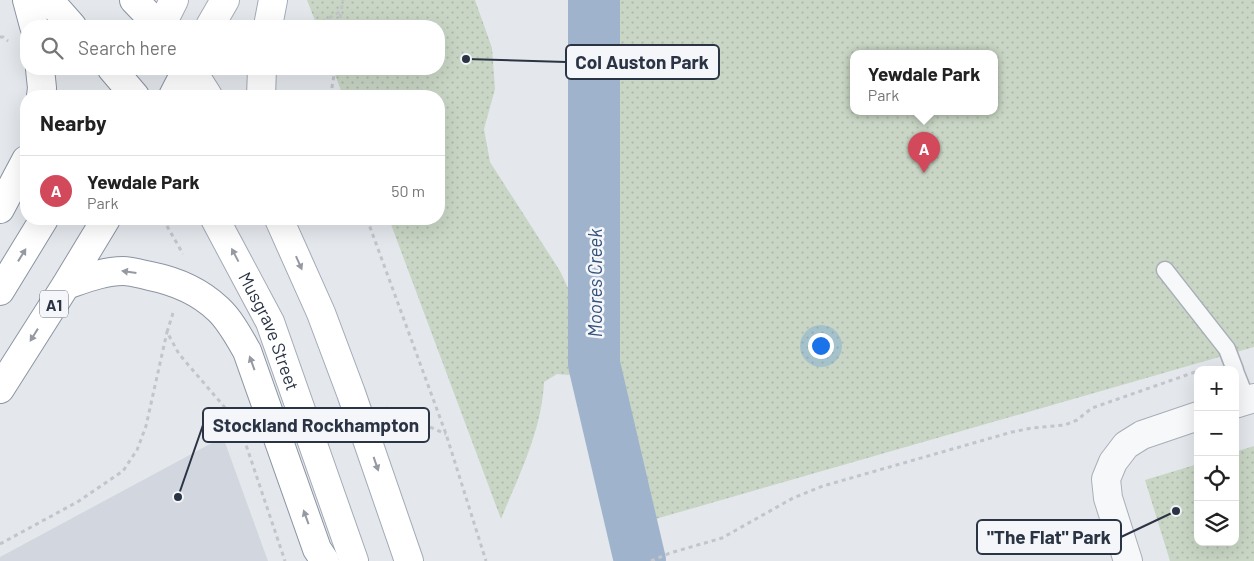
<!DOCTYPE html>
<html lang="en">
<head>
<meta charset="utf-8">
<style>
  body { margin:0; font-family:Barlow,sans-serif; background:#f2f2f2; color:#222 }
  .controls { position:absolute; right:15px; bottom:15px; display:grid; overflow:hidden; border-radius:10px; box-shadow:0 5px 20px #0002 }
  .controls button { width:45px; height:45px; display:grid; place-items:center; padding:0; border:0; border-bottom:1px solid #e0e0e0; background:#fff; color:#222; font:25px sans-serif }
  .you { position:absolute; left:820px; top:345px; width:18px; height:18px; margin:-12px; border:4px solid #fff; border-radius:50%; background:#1a73e8; box-shadow:0 0 0 8px #1a73e833 }
  .badge { display:grid; place-items:center; width:32px; height:32px; border-radius:50%; background:#d1495b; color:#fff; font-size:16px; font-weight:700 }
  .pin { position:absolute; translate:-50% -41px; filter:drop-shadow(0 1px 2px #0008) }
  .pin::after { content:''; position:absolute; top:26px; width:18px; height:15px; background:inherit; clip-path:polygon(0 0,100% 0,50% 100%) }
  .popup { position:absolute; left:850px; top:50px; width:148px; height:65px; box-sizing:border-box; display:grid; place-content:center; border-radius:10px; background:#fff; filter:drop-shadow(0 1px 4px #0005); font-size:16px; white-space:nowrap; color:#767676 }
  .popup b { font-size:19px; color:#222 }
  .popup::after { content:''; position:absolute; left:50%; top:100%; margin-left:-10px; border:10px solid transparent; border-top-color:#fff }
  .list { margin:0; padding:0; list-style:none }
  h2 { display:flex; justify-content:space-between; align-items:center; height:65px; margin:0; padding:0 20px; font-size:21px }
  h2 small { font-size:16px; font-weight:400; color:#767676 }
  .list li { display:grid; grid-template-columns:32px 1fr auto; gap:15px; align-items:center; box-sizing:border-box; height:70px; padding:0 20px; border-top:1px solid #e0e0e0 }
  .list b { display:block; font-size:19px; white-space:nowrap }
  .list p { margin:0; font-size:16px; white-space:nowrap; color:#767676 }
  .list em { font-size:16px; font-style:normal; color:#767676 }
  .icon { flex:none; width:28px; height:28px; fill:none; stroke:currentColor; stroke-width:2; stroke-linecap:round; stroke-linejoin:round }
  .map { position:relative; flex:none; width:1254px; height:561px; overflow:hidden }
  .search { position:absolute; background:#fff; box-shadow:0 5px 20px #0002; left:20px; top:20px; width:425px; height:55px; display:flex; align-items:center; gap:12px; box-sizing:border-box; padding:0 18px; border-radius:20px; color:#767676; font-size:19px }
  .panel { position:absolute; background:#fff; box-shadow:0 5px 20px #0002; left:20px; top:90px; width:425px; height:135px; border-radius:20px }
  .map>svg:first-child { display:block }
  .built { fill:#d2d6de }
  .park { fill:url(#park-dots); fill-rule:evenodd }
  .lines { fill:none; stroke-linecap:round; stroke-linejoin:round }
  .river { stroke:#9fb4cc; stroke-width:52 }
  .lane-casing { stroke:#a9aeb7; stroke-width:19 }
  .street-casing { stroke:#a9aeb7; stroke-width:30 }
  .secondary-casing { stroke:#a9aeb7; stroke-width:30 }
  .primary-casing { stroke:#a3abb8; stroke-width:30 }
  .highway-casing { stroke:#8b94a3; stroke-width:30 }
  .path { stroke:#c2c5cb; stroke-width:3; stroke-dasharray:4 4; stroke-linecap:butt }
  .lane { stroke:#f7f8fa; stroke-width:16 }
  .street { stroke:#f7f8fa; stroke-width:28 }
  .secondary { stroke:#fff; stroke-width:28 }
  .primary { stroke:#fff; stroke-width:28 }
  .highway { stroke:#fff; stroke-width:28 }
  .oneway { fill:#959aa2 }
  .labels { text-anchor:middle; dominant-baseline:central; stroke-width:5; stroke-linejoin:round; paint-order:stroke }
  .shield { fill:#f4f6f9; stroke:#676e7b; stroke-width:1 }
  .shield-label { font-size:16px; font-weight:bold; fill:#2b3445 }
  .street-label { font-size:18px; fill:#2b3445; stroke:#f4f6f9 }
  .water-label { font-size:19px; font-style:italic; fill:#34527a; stroke:#f4f6f9 }
  .leader { fill:none; stroke:#2b3445; stroke-width:2 }
  .callout-dot { fill:#2b3445; stroke:#f4f6f9; stroke-width:2 }
  .callout { fill:#f4f6f9; stroke:#2b3445; stroke-width:2 }
  .callout-label { font-size:19px; text-anchor:middle; font-weight:bold; fill:#2b3445 }
</style>
</head>
<body>
<div class="map">
<svg width="1254" height="561" viewBox="0 0 1254 561">
  <defs>
    <pattern id="park-dots" width="8" height="8" patternUnits="userSpaceOnUse" patternTransform="scale(1.25)"><rect width="8" height="8" fill="#c9d6c5"/><path d="M2 2h.1M6 6h.1" fill="none" stroke="#adb8ab" stroke-width="1.8" stroke-linecap="round"/></pattern>
  </defs>
  <rect width="100%" height="100%" fill="#e4e7ec"/>
  <path class="built" d="M223,437L268,561H0V557Z"/>
  <path class="park" d="M307,0H475L492,48L495,89L484,129L490,162L560,271L579,311L588,337L590,357L588,370L568,375L557,374L544,382C542,430 519,475 501,519L389,219H439V96H343L333,69H439V26H317Z
    M594,0H1254V347L631,526L594,364ZM854,54H994V112H854Z
    M1254,446V561H1170L1145,480L1198,464V542H1235V452Z"/>
  <g class="lines">
    <path class="river" d="M594,0V364L640,561"/>
    <g class="lane-casing">
      <path id="lane" d="M1165,270L1227,349L1235,370
        M1235,371L1247,401"/>
    </g>
    <g class="street-casing">
      <path id="street" d="M1235,404L1254,398
        M1128,561L1108,498L1106,479L1113,462L1126,445L1142,435L1198,416"/>
    </g>
    <g class="secondary-casing">
      <path id="secondary" d="M161,26L174,0
        M210,26L225,0"/>
    </g>
    <g class="primary-casing">
      <g id="primary">
        <path d="M268,26L273,0"/>
        <path d="M191,69L208,96"/>
        <path d="M261,96L262,69"/>
        <path id="s1" d="M215,219L270,322L354,561"/>
        <path d="M279,219L321,313L351,393L409,561"/>
      </g>
    </g>
    <g class="highway-casing">
      <path id="highway" d="M27,0L34,26
        M49,0L72,26
        M134,0L159,26
        M40,69L42,88L41,96
        M112,69L135,96
        M173,96L187,69
        M0,209L26,160
        M66,285C84,279 104,271 123,271C131,271 141,274 150,276C175,281 199,291 218,309C230,320 239,337 247,351L317,549L325,561
        M0,291L44,219
        M0,389L66,285L106,219"/>
    </g>
    <path class="path" d="M315,26L341,11L343,0
      M339,26L341,12
      M0,37H3L8,41
      M333,96L332,87L335,69
      M163,219L183,254
      M367,219L446,434L486,561
      M173,313L167,332L179,354L239,424L285,561
      M386,408L446,434
      M0,544L79,501L123,471L137,450L146,426L167,332
      M651,561L670,553L722,538L793,498L823,486L1012,432L1032,428L1065,425L1077,420L1092,408L1198,371"/>
    <use href="#lane" class="lane"/>
    <use href="#street" class="street"/>
    <use href="#secondary" class="secondary"/>
    <use href="#primary" class="primary"/>
    <use href="#highway" class="highway"/>
  </g>
  <defs><path id="oneway-solid" d="M-6-.8H1V-3.2L6.5 0L1 3.2V.8H-6Z" transform="scale(1.25)"/></defs>
  <g class="oneway">
    <use href="#oneway-solid" transform="translate(22 255) rotate(-58)"/>
    <use href="#oneway-solid" transform="translate(235 255) rotate(-118)"/>
    <use href="#oneway-solid" transform="translate(299 263) rotate(66)"/>
    <use href="#oneway-solid" transform="translate(129 272) rotate(-172)"/>
    <use href="#oneway-solid" transform="translate(34 335) rotate(122)"/>
    <use href="#oneway-solid" transform="translate(252 363) rotate(-110)"/>
    <use href="#oneway-solid" transform="translate(376 464) rotate(71)"/>
    <use href="#oneway-solid" transform="translate(306 517) rotate(-110)"/>
  </g>
  <g class="labels">
    <rect class="shield" x="40" y="290.5" width="28" height="27" rx="4"/>
    <g class="shield-label">
      <text x="54" y="304">A1</text>
    </g>
    <g class="street-label">
      <text stroke="none"><textPath href="#s1" startOffset="125">Musgrave Street</textPath></text>
    </g>
    <g class="water-label">
      <text transform="translate(594 283) rotate(-90)">Moores Creek</text>
    </g>
  </g>
  <path class="leader" d="M466 59L566 62M178 497L203 425M1176 511L1121 537"/>
  <g class="callout-dot">
    <circle cx="466" cy="59" r="5"/>
    <circle cx="178" cy="497" r="5"/>
    <circle cx="1176" cy="511" r="5"/>
  </g>
  <g class="callout">
    <rect x="566" y="45" width="153" height="34" rx="5"/>
    <rect x="203" y="408" width="226" height="34" rx="5"/>
    <rect x="977" y="520" width="144" height="34" rx="5"/>
  </g>
  <g class="callout-label">
    <text x="642" y="69">Col Auston Park</text>
    <text x="316" y="432">Stockland Rockhampton</text>
    <text x="1049" y="544">"The Flat" Park</text>
  </g>
</svg>
<div class="controls">
<button>+</button>
<button>−</button>
<button><svg class="icon" aria-label="locate" viewBox="0 0 24 24"><circle cx="12" cy="12" r="6"/><path d="M12 2v4M12 18v4M2 12h4M18 12h4"/></svg></button>
<button><svg class="icon" aria-label="layers" viewBox="0 0 24 24"><path d="M12 4l9 5-9 5-9-5zM3 14l9 5 9-5"/></svg></button>
</div>
<div class="you"></div>
<div class="pin badge" style="left:924px;top:173px">A</div>
<div class="popup"><b>Yewdale Park</b>Park</div>
<div class="search"><svg class="icon" aria-label="search" viewBox="0 0 24 24"><circle cx="10" cy="10" r="6"/><path d="M15 15l6 6"/></svg>Search here</div>
<section class="panel">
<h2>Nearby<small></small></h2>
<ul class="list">
<li><span class="badge">A</span><div><b>Yewdale Park</b><p>Park</p></div><em>50 m</em></li>
</ul>
</section>
</div>
</body>
</html>
